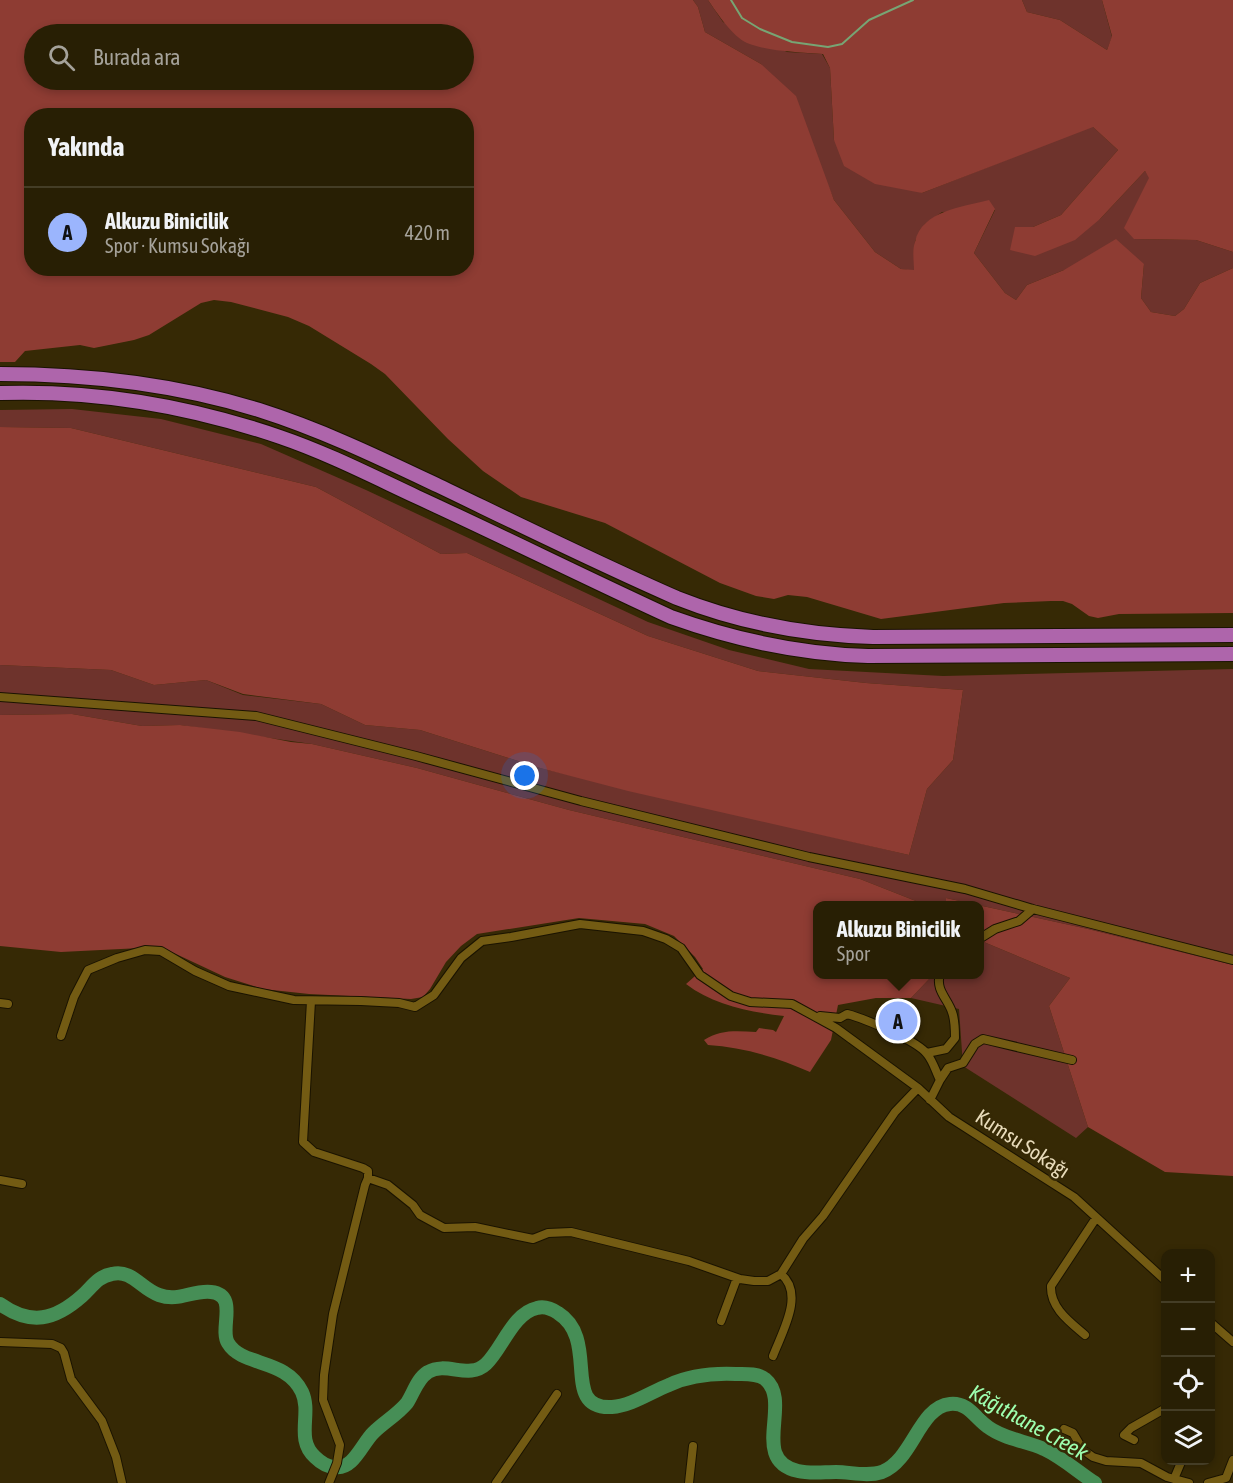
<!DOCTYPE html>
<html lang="tr">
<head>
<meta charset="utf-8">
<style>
  body { margin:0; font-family:"Asap Condensed",sans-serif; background:#30270e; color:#f1f3f6 }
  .controls { position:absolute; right:18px; bottom:18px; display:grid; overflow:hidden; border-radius:12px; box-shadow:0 3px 9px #0003 }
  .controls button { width:54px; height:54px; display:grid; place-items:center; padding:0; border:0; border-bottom:2px solid #443d26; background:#281f04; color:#f1f3f6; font:30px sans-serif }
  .you { position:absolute; left:525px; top:776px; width:21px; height:21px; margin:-15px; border:4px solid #fff; border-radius:50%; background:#1a73e8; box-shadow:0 0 0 9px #1a73e833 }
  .badge { display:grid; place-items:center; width:39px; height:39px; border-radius:50%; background:#9bb5fd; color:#111; font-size:20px; font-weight:700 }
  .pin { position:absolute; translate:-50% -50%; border:3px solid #fff; box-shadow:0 2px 6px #0006 }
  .popup { position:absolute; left:813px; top:901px; width:171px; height:78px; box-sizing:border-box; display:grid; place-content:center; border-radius:12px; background:#281f04; filter:drop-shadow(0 2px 4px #0005); font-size:20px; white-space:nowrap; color:#a5a29a }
  .popup b { font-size:22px; color:#f1f3f6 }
  .popup::after { content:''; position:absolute; left:50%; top:100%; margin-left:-12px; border:12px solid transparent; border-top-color:#281f04 }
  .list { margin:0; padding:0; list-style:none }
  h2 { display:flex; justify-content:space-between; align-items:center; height:78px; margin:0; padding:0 24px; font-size:26px }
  h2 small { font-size:20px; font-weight:400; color:#a5a29a }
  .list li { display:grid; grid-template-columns:39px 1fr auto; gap:18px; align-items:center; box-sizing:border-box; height:90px; padding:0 24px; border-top:2px solid #443d26 }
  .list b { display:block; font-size:22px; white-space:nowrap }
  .list p { margin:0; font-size:20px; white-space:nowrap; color:#a5a29a }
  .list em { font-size:20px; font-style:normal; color:#a5a29a }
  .icon { flex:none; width:33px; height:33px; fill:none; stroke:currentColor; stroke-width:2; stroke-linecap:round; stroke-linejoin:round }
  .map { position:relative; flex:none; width:1233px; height:1483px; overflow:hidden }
  .search { position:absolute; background:#281f04; box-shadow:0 3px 9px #0003; left:24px; top:24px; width:450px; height:66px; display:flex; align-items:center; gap:15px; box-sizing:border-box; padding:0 21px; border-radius:33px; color:#a5a29a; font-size:22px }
  .panel { position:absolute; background:#281f04; box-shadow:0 3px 9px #0003; left:24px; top:108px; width:450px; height:168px; border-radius:24px }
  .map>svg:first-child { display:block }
  .green { fill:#6e332c }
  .forest { fill:#8e3c33; fill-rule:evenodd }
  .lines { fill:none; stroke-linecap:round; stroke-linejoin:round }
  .stream { stroke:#77a574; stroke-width:2 }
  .river { stroke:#468e56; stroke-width:14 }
  .street-casing { stroke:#1a1301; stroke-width:10 }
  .highway-casing { stroke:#1a1301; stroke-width:16 }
  .street { stroke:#735b13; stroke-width:8 }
  .highway { stroke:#ae65ab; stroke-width:14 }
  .labels { text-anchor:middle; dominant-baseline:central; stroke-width:5; stroke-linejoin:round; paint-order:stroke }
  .street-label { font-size:21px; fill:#e8dbba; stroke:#362905 }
  .water-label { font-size:22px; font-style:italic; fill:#9dffaf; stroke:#362905 }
</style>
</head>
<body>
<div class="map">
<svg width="1233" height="1483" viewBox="0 0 1233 1483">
  <rect width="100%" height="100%" fill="#362905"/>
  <path class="green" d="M693,0H708L723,22L787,52L822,54L830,68L834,140L922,193L1092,126L1118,150L1061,215L1033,227L1010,250L1100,219L1145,171L1150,178L1135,239L1196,240L1233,252V268L1200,283L1184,309L1175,316L1151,312L1141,298L1144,264L1064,270L1027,285L1016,300L1005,293L974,253L995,210L942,212L925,224L915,241L914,271L901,269L875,252L834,200L822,171L761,64L705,32L698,7Z
    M1022,0H1102L1112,37L1107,50L1060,20L1027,12Z
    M72,409L161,419L261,444L366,490L648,622L729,650L809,669L943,676L1233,669V965L1088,929L946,898V905H926L860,879L569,810L417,768L312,744L180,725L142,726L72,714L0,715V665L111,670L154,685L206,680L243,695L321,704L365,725L420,730L540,768L909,855L927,789L953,760L963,690L866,683L758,671L648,636L467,553L441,554L316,487L71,428L0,427V410Z
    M979,940L1070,978L1049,1006L1088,1127L1076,1138L963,1066L959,1009L911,998L933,975L979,974Z"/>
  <path class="forest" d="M0,0H693L698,7L705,32L761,64L796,96L834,200L875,252L901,269L914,270C914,262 912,250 915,242C922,210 963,207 989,200L995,209L974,253L1005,293L1016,300L1027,285L1064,270L1116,239L1144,264L1141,298L1151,312L1175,316L1184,309L1200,283L1233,268V613L1119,614L1098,618L1089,616L1072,604L1063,601H1051L1004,603L881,619L807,597L788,595L774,599L756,596L720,583L605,523L521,497L483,471L448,439L385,374L371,364L309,326L288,317L231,302L214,300L201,303L149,335L134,340L94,348L80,345L25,351L15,362H0ZM464,34V80H34V34ZM32,116H466V268H32Z
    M708,0H1022L1027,12L1060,20L1107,50L1112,36L1102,0H1233V252L1196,240L1134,239L1124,228L1149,178L1145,171L1100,219L1075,240L1035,256L1010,250L1015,227H1033L1061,215L1118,150L1093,127L922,193L875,184L844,166L834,140L830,68L823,54C798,52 770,52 747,43C732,36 717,13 708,0Z
    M0,427L71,428L316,487L441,554L467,553L648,636L758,671L866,683L963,690L953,760L927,789L909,855L628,791L540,768L420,730L365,725L321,704L243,694L206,680L154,685L111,670L0,665Z
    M72,714L142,726L180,725L240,732L291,742L312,744L417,768L569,810L860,879L926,905L817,906V974L933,975L911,998H876L838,1005L831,1040L810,1072C779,1058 743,1047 708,1045L704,1040C720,1029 738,1031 756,1032L759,1028L773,1030L776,1032L784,1016C750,1012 713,1005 686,984L703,969L695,957L674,936L645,924L579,918L477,934L461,946L446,962L430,989L423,997L411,999L309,994L263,989L225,977L161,947L61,952L0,946V715Z
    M946,898L1088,929L1233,965V1176L1165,1172L1088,1127L1049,1006L1070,978L979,940V906L946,905Z"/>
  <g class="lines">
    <path class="stream" d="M731,0L742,18L760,29L792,42L828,47L842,44L869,20L913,0"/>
    <path class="river" d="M0,1304C31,1326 55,1320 82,1296C92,1287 98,1276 112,1274C132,1269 141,1289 159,1295C179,1302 192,1290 211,1292C239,1295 219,1328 228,1343C242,1367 286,1358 302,1392C312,1414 295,1439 315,1457C320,1462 328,1467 335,1467C353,1470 362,1444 373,1433C384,1422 397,1415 407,1403C414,1392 417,1379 428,1372C447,1361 469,1380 486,1364C502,1349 513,1313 537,1308C544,1306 552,1309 558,1313C601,1340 559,1410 612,1407C631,1406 651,1392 669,1385C690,1375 713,1373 736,1374C745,1374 757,1373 765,1379C793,1402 749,1460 798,1471C810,1474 824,1472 836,1472C851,1472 867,1477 882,1472C913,1460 919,1407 950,1404C968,1402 975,1418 988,1427C1004,1439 1026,1441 1044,1449C1063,1458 1078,1472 1095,1483"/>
    <g class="street-casing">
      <path id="street" d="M0,697L256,716L416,756L581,801L809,857L965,889L1033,909L1233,960
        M979,939L995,929L1019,921L1033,909
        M311,1001L303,1142L314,1152L363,1168L368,1171V1178L365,1185L333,1314L324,1375L323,1400L340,1445L337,1463L329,1483
        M0,1003L8,1004
        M820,1016L840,1018L847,1014C863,1018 918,1041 927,1054C933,1061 936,1072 940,1080L930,1100
        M61,1036L74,997L88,970L117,958L145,950L161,951L195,971L229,986L294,1000L361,1001L399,1003L415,1007L434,995L461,958L482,941L511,937L580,924L643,931L666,939L681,948L700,975L731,996L750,1002L792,1004L836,1028L918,1088L949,1117L1074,1197L1166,1281
        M927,1053L946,1049L955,1038C955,1029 955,1020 952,1012C948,999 935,990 940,974
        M940,1080L948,1068L963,1063L975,1044L983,1039L1072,1060
        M368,1178L388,1185L413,1205L420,1215L444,1228L475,1227L533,1239L548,1233L571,1232L689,1261L740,1279L754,1281H768L781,1274L803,1239L823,1216L895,1112L918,1088
        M0,1180L22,1184
        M721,1321L737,1278
        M1210,1322L1233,1342
        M1085,1335C1070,1322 1050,1308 1051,1286L1096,1218
        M0,1342L52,1344L61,1348L64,1353L71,1379L102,1421L116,1457L122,1483
        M773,1356C782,1332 805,1294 781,1274
        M1064,1429L1073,1433L1083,1450L1093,1457L1106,1461L1141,1463L1167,1477L1189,1483
        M1134,1440L1124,1435L1131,1428L1166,1408
        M1174,1479L1182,1460
        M496,1483L557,1394
        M689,1483L693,1446
        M1208,1483L1226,1478L1233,1460"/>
    </g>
    <g class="highway-casing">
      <path id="highway" d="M0,374C88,374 175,384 259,410C322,430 380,458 439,486C518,524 597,563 677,598C740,623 805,635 873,637L1233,635
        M0,393C96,390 190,406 280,437C327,453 372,476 417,497C502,536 586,578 671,617C735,640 800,654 868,656L1233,654"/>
    </g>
    <use href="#street" class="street"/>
    <use href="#highway" class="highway"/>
  </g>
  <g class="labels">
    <g class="street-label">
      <text transform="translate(1023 1143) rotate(33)">Kumsu Sokağı</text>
    </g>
    <g class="water-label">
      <text transform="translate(1029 1422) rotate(29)">Kâğıthane Creek</text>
    </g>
  </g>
</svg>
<div class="controls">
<button>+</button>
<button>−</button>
<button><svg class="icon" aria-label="locate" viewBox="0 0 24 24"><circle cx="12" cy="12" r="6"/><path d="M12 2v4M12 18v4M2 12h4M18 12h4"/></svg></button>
<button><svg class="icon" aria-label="layers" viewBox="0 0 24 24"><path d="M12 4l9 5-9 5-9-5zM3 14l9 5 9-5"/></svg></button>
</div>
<div class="you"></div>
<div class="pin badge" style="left:898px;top:1021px">A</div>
<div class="popup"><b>Alkuzu Binicilik</b>Spor</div>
<div class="search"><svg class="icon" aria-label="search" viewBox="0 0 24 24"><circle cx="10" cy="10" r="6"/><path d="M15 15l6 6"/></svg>Burada ara</div>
<section class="panel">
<h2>Yakında<small></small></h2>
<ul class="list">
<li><span class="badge">A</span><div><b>Alkuzu Binicilik</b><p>Spor · Kumsu Sokağı</p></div><em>420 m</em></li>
</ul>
</section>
</div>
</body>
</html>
